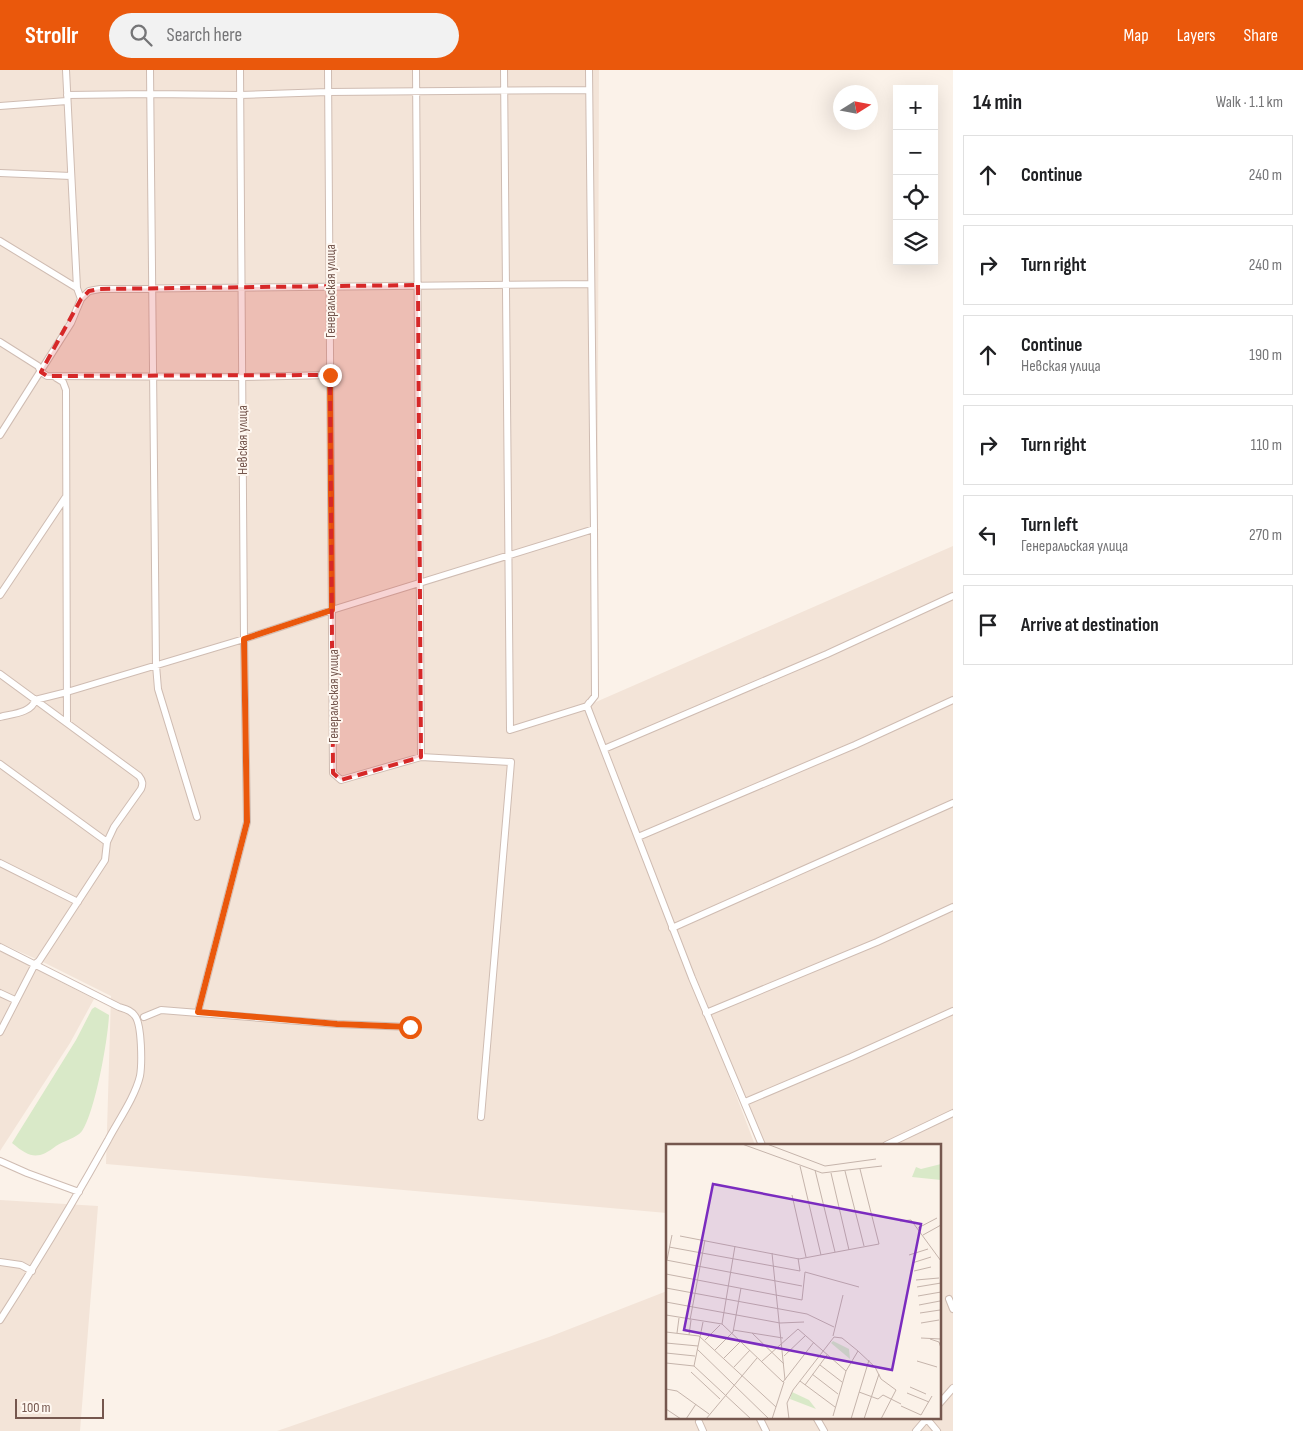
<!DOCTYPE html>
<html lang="en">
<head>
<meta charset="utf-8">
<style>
  body { margin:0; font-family:"Sofia Sans Condensed",sans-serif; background:#f2f2f2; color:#202124 }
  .controls { position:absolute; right:15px; top:15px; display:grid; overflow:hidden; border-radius:0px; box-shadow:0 5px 20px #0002 }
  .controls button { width:45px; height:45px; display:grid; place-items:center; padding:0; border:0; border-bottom:1px solid #e0e0e0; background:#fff; color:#202124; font:25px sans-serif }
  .compass { position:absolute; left:833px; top:15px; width:45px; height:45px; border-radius:50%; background:#fff; box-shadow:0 5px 20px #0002; rotate:79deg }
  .scale { position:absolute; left:15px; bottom:12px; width:89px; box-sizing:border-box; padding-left:5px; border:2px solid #75574e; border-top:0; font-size:14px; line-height:18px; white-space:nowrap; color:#75574e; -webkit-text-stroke:4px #fef7f0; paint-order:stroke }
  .stop { position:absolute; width:15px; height:15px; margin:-11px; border:4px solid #ea580c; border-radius:50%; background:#fff }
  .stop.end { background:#ea580c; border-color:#fff; box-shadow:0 1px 5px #0008 }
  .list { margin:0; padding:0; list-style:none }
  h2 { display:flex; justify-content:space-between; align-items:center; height:65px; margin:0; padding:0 20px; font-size:21px }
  h2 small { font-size:16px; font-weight:400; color:#757577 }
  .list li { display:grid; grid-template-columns:32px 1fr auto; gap:15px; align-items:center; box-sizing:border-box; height:80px; margin:0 10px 10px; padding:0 10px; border:1px solid #e0e0e0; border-radius:0px }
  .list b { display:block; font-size:19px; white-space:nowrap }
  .list p { margin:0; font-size:16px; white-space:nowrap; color:#757577 }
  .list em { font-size:16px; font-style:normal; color:#757577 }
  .icon { flex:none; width:28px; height:28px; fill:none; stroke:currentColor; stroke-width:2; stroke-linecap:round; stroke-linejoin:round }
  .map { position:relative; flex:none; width:953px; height:1361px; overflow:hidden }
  header { display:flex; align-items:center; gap:30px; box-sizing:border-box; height:70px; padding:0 25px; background:#ea580c; color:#fff }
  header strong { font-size:24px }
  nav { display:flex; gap:28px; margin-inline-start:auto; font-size:18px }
  .search { width:350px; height:45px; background:#f2f2f2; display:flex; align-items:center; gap:12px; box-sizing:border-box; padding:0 18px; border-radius:28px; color:#757577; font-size:19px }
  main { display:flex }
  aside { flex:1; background:#fff }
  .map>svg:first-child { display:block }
  .residential { fill:#f3e4d8 }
  .green { fill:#d9e9c8 }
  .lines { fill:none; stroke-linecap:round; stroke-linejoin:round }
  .street-casing { stroke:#cfbcb2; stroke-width:8 }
  .street { stroke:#fff; stroke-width:6 }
  .route { stroke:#ea580c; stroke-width:6 }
  .marked { fill:#d62828; fill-opacity:0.2; stroke:#d62828; stroke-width:4; stroke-dasharray:10 6; stroke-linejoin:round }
  .labels { text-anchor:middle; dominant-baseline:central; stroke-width:4; stroke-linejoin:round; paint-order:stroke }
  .street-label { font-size:14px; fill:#75574e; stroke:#fef7f0 }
  .inset-road { fill:none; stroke:#c5b4ab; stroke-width:1 }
  .view { fill:#7b2cbf; fill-opacity:0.15; stroke:#7b2cbf; stroke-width:2.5 }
  .inset-edge { fill:none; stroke:#75574e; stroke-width:2.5 }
</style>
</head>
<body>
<header>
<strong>Strollr</strong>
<div class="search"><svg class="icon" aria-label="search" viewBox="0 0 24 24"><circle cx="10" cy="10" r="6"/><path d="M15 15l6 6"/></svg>Search here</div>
<nav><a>Map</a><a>Layers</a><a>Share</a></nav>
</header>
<main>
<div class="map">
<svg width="953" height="1361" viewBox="0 0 953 1361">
  <rect width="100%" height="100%" fill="#fbf2e9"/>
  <path class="residential" d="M0,0H599L597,628L587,634L755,1075H667V1143L106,1094L111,926L45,893L0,873Z
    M953,476V1361H277L549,1267L667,1221V1347H939V1075H757L589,635Z
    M0,881L94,929L70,973L0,1081Z
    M0,1130L98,1136L80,1361H0Z"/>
  <path class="green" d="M95,937L109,945C108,970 95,1042 82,1061C77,1068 63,1071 56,1076C38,1090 30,1088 12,1073L76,970L92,939Z"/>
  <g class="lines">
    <g class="street-casing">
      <path id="street" d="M150,0L156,595L158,619L197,747
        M328,0L333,703L341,710L421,687L511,692L481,1047
        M416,0L421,687
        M504,0L510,660L587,636L589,633
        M589,0L594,459L595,626L587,636L692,908L762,1075
        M67,25L150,24L240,25L328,22L589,20
        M0,36L67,31
        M0,103L71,106
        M0,171L77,218
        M81,229L89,221L100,219L591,214
        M0,272L38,296L41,302L47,306L242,307L330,305
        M55,307L63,312L66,320L67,653
        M0,365L71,253L81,229L77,218L66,0
        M0,525L65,428
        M0,604L139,706C143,711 143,714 141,719L114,757L107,772L105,790L39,891L35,894L0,962
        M35,630L67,622L244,569L332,540L594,459
        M0,647C11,644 32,643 35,630
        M604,679L827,584L953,526
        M0,694L107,772
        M638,767L855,675L953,630
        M0,793L78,832
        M672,858L953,733
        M0,877L119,937C125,939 131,940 135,946C142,955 142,994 140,1006C135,1027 118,1051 108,1070C74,1131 38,1191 0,1250
        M0,923L15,930
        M198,942L247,752L244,569L240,0
        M706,943L877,872L953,837
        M144,947L161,940L337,954L410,957
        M745,1032L851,987L953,941
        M886,1075L953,1043
        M0,1091L27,1103L79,1122
        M0,1192L21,1195L32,1201
        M949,1229L953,1239
        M939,1334L953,1318
        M759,1347L766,1361
        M816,1347L824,1361
        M927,1349L937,1361
        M699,1352L703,1361
        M916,1361L928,1347"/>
    </g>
    <use href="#street" class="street"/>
  </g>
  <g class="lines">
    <path class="route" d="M330,305L332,540L244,569L247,752L198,942L337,954L410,957"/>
  </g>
  <path class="marked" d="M418,215L421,687L341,710L333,703L330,305L47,306L41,302L81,229L89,221L100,219Z"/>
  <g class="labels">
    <g class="street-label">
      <text transform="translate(330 221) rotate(-90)">Генеральская улица</text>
      <text transform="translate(242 370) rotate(-90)">Невская улица</text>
      <text transform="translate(333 626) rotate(-90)">Генеральская улица</text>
    </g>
  </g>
  <g transform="translate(666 1074)">
    <rect width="275" height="275" fill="#fbf2e9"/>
    <path d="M275,20V36L246,33L250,23L255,25ZM167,197L183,205L184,215L165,199ZM126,248L143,256L150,265L124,255Z" fill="#d9e9c8"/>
    <path class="inset-road" d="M76,0L156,29L216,22M101,0L159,22L210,15M134,22L155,111M149,26L169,108M179,27L198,102M165,29L183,106M126,51L140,113M234,77L245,76L275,117M252,84L271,74M257,91L275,81M14,92L133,115L213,100L194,25M3,103L134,127L132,114M106,109L119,236M243,111L262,105M0,116L136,142M1,116L6,91M246,119L265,113M248,127L265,123M0,130L136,156L139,128L193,143M250,136L273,134M251,143L275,139M0,144L141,170L168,183M252,152L275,148M0,158L114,179L138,178M253,161L274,157M254,169L274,166M0,171L56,180L117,238L148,198M24,176L39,96M37,178L28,222L85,275M255,179L273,176M56,180L69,102M67,186L117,194M0,188L33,192L110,263M11,189L13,174M86,189L118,220M23,191L25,176M167,192L177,151M255,194L275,195M264,195L273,198L275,204M39,196L54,181M0,199L32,202M31,205L103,275M49,206L67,188L75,144M0,209L29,212M118,212L139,192M58,214L75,197M251,217L271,223M95,218L132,185L180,227M0,219L28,222M154,221L176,238M68,223L84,206M25,228L54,255M146,230L172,250M134,237L169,263M139,241L161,211M244,243L260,250M0,245L11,247L43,270M193,248L212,255L217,251L235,260M241,249L263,258M235,262L255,271L266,252M0,265L15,275M167,272L180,227L192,207M20,275L30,260M40,275L91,214M106,275L118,238M123,275L121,259L127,246L168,193L176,194L192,207L209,223L215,235L230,246L215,275M185,275L203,216M198,275L213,230"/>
    <path class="view" d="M47,40L255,80L226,226L18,186Z"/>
    <rect width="275" height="275" class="inset-edge"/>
  </g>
</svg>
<div class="controls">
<button>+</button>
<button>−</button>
<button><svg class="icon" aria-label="locate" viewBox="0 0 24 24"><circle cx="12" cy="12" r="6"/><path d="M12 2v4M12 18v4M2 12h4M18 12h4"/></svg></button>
<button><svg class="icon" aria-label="layers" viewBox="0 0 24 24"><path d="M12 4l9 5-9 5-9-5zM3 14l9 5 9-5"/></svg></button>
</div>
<svg class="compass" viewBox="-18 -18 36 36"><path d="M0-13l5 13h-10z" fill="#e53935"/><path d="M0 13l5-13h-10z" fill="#757577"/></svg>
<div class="scale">100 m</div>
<div class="stop" style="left:410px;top:957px"></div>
<div class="stop end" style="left:330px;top:305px"></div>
</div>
<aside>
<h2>14 min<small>Walk · 1.1 km</small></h2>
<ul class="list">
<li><svg class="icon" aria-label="ahead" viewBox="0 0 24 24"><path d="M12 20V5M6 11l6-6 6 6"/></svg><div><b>Continue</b></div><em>240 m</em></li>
<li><svg class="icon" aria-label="right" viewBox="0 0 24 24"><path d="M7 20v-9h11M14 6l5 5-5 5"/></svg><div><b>Turn right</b></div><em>240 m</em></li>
<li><svg class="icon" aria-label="ahead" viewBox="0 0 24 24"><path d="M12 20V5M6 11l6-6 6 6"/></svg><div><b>Continue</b><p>Невская улица</p></div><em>190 m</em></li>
<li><svg class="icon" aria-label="right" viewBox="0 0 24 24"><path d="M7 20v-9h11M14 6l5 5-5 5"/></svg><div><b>Turn right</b></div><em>110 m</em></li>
<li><svg class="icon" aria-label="left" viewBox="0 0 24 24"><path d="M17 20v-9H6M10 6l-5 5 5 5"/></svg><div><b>Turn left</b><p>Генеральская улица</p></div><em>270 m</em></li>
<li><svg class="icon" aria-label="arrive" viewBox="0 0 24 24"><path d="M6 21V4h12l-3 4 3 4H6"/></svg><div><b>Arrive at destination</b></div></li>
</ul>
</aside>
</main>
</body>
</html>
